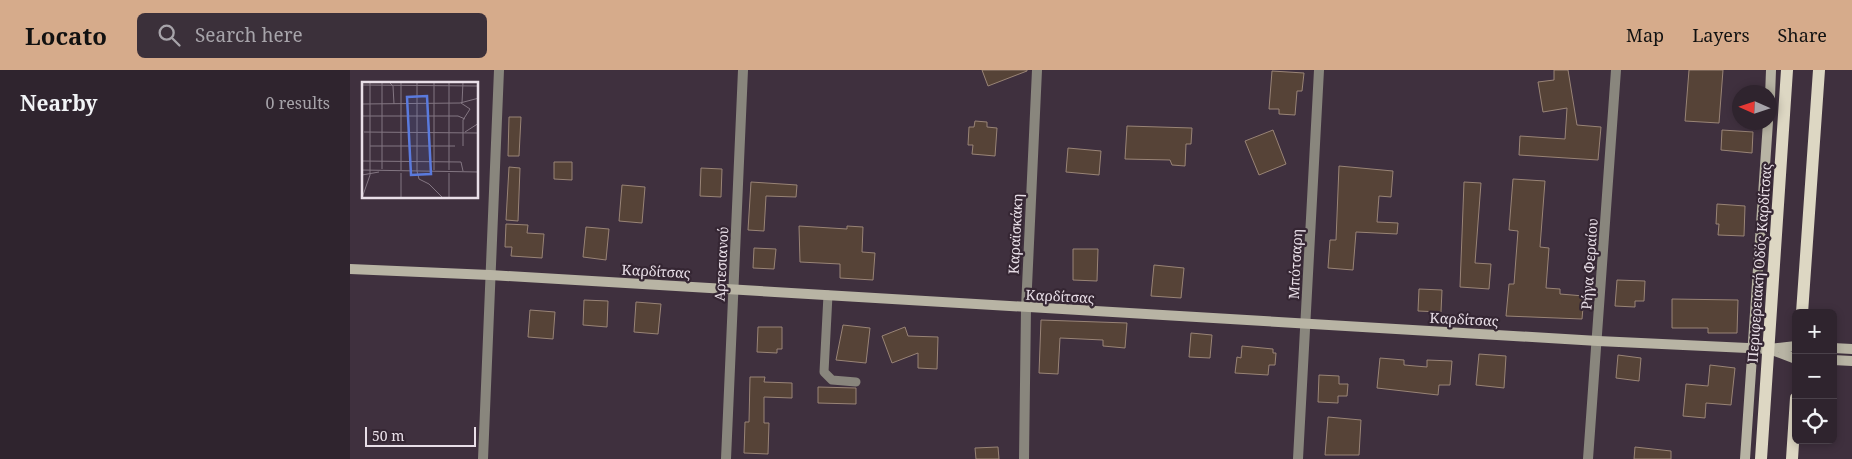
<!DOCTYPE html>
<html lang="en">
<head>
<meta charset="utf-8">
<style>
  body { margin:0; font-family:"Noto Serif",serif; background:#3b303a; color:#f1f3f6 }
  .controls { position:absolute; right:15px; bottom:15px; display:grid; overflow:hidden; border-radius:8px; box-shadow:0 2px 8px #0003 }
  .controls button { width:45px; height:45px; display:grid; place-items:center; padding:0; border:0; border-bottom:1px solid #4a414a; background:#2f242e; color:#f1f3f6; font:25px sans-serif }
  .compass { position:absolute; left:1382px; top:15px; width:45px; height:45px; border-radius:50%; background:#2f242e; box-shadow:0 2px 8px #0003; rotate:273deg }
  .scale { position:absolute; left:15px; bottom:12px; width:111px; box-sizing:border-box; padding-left:5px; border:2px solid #e9dfe8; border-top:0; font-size:14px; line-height:18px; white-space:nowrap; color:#e9dfe8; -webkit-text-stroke:4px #352633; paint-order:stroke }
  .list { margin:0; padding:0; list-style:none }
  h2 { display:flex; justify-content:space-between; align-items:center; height:65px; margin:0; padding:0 20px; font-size:21px }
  h2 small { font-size:16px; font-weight:400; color:#a7a4aa }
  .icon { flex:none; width:28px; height:28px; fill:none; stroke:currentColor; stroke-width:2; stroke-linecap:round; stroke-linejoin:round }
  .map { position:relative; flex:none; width:1502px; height:389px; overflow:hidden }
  header { display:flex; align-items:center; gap:30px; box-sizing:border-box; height:70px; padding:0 25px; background:#d6ab8b; color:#111 }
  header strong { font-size:24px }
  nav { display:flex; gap:28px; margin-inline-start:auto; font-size:18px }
  .search { width:350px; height:45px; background:#3b303a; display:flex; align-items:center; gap:12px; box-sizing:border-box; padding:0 18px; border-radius:8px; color:#a7a4aa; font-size:19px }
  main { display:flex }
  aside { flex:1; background:#2f242e }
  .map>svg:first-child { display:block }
  .building { fill:#564337; stroke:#998476 }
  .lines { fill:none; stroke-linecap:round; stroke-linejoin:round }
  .lane { stroke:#89867d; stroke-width:9 }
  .street { stroke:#89867d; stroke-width:10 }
  .secondary { stroke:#b8b4a4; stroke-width:10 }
  .primary { stroke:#ddd7c3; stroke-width:12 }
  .labels { text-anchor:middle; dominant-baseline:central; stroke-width:4.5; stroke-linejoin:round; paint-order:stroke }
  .street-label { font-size:14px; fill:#e9dfe8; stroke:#352633 }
  .inset-road { fill:none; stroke:#837682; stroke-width:1 }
  .view { fill:#5a7add; fill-opacity:0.15; stroke:#5a7add; stroke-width:2.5 }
  .inset-edge { fill:none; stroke:#e9dfe8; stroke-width:2.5 }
</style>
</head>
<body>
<header>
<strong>Locato</strong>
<div class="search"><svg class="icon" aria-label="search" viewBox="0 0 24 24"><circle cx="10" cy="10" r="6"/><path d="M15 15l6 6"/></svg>Search here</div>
<nav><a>Map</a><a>Layers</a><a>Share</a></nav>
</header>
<main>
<aside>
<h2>Nearby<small>0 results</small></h2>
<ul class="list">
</ul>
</aside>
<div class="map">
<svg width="1502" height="389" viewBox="0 0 1502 389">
  <rect width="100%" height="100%" fill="#3f303e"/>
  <path class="building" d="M632,0H677V1L638,16Z
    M1204,0H1218L1227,55L1251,57L1248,90L1169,85L1170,66L1215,69L1217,38L1193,42L1188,12L1204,10Z
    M1339,0H1373L1369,53L1335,51Z
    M922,1L954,3L952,21H947L945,45L929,44V39H919Z
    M159,47H171L169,86H158Z
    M625,51L637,52V57L647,58L645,86L622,84L623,75H618L619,57H624Z
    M777,56L842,58L841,74H836L835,96L822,95L820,90L775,89Z
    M923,60L936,94L909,105L895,71Z
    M1372,60L1403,62L1402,83L1371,80Z
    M718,78L751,81L749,105L716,102Z
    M204,92H222V110L204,109Z
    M989,96L1043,101L1041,127L1029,126L1027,152L1048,153L1047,164L1006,162L1003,200L978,198L980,170H986Z
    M159,97L170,98L168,151L156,150Z
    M351,98L372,99L371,127L350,126Z
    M1163,109L1195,111L1190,177L1199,178L1196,218L1210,219V224L1234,226L1232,249L1156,246L1159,214H1164L1168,161L1159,160Z
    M401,112L447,115L446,127L416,126L414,161L398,160Z
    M1114,112L1131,113L1125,193L1141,194L1139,219L1110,217Z
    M272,115L295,117L292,153L269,151Z
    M1367,134L1395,136L1394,166L1368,165L1369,154H1366Z
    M156,154L178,155L177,163L194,164L192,188L161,186L162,177H155Z
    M449,156L497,159V156L513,157L512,182L525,183L523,210L490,208V194L450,192Z
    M236,157L259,159L256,190L233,187Z
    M404,178L426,179L424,199L403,198Z
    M723,179H748L747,211L723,210Z
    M804,195L834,198L831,228L801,226Z
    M1267,210L1295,211L1294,231H1285V237L1265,236Z
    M1069,219L1092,220L1091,242L1068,241Z
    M1322,229L1388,230L1387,263H1358V258H1322Z
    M234,230L258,231L257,257L233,255Z
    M286,232L311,234L308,264L284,262Z
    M180,240L205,242L203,269L178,267Z
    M691,250L777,253L775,278L753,276V270L710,268L708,304L689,303Z
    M493,255L520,258L516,293L486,290Z
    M408,257H432V279H427V283L407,282Z
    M555,257L558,266L588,267L587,299L568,298V283L542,293L532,266Z
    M841,263L862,265L860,288L839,287Z
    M892,276L923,279V283H926L925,295H919L918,305L885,303L887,287L891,288Z
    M1129,284L1156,286L1154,318L1126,315Z
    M1268,285L1291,288L1289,311L1266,308Z
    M1030,288L1054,290V295L1077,297V290L1102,291L1100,315H1089L1088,325L1027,318Z
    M1360,295L1385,298L1381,335L1356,333L1355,348L1333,346L1336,314L1358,316Z
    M969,305L989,306V314H998L997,326H988V333L968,332Z
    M400,307H415L414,312L442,313V328L414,327V353H419L418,384L394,383L395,352H399Z
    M468,317L506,318V334L468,333Z
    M978,347L1011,350L1009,385H975Z
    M648,377L649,389H626L625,378Z
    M1285,377L1321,381V389H1284Z"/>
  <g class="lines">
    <path class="lane" d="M478,225L474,302L482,310L506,312"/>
    <path class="street" d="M133,389L149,0
      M376,389L393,0
      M674,389L676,238L687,0
      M948,389L969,0
      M1238,389L1266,0"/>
    <path class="secondary" d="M1420,27L1421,0
      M0,199L140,205L1248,271L1419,279L1446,276
      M1483,278L1502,279
      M1422,280L1446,289
      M1483,290L1502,291
      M1395,389L1418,52"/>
    <path class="primary" d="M1452,243L1469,0
      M1411,389L1437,0
      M1442,389L1446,328"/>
  </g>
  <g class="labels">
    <g class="street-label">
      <text transform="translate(665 164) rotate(-87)">Καραϊσκάκη</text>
      <text transform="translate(1409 193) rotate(-86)">Περιφερειακή Οδός Καρδίτσας</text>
      <text transform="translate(371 194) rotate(-87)">Αρτεσιανού</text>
      <text transform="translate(945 194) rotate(-87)">Μπότσαρη</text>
      <text transform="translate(1239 194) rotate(-86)">Ρήγα Φεραίου</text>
      <text transform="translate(306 201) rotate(3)">Καρδίτσας</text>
      <text transform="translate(710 226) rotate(3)">Καρδίτσας</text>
      <text transform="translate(1114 249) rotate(3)">Καρδίτσας</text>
    </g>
  </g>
  <g transform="translate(12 12)">
    <rect width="116" height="116" fill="#3f303e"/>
    <path class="inset-road" d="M27,0L31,4L32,22M72,0V88M87,0V88M0,3L117,4M99,21L108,27L101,38V64M100,21L101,0M0,22L98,21L117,16M0,34H96L103,37M2,50L117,51M103,50L117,41M8,64H93M0,79L99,80L101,89M20,87V0M0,88L117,90M39,88V0M55,89V0M55,89L57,97L67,102L81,116M39,91V116H62M0,93L17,90M0,116L8,93V0M87,116V91"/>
    <path class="view" d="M65,14L69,92L49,93L45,15Z"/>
    <rect width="116" height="116" class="inset-edge"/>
  </g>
</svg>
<div class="controls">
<button>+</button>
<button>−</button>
<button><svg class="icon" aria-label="locate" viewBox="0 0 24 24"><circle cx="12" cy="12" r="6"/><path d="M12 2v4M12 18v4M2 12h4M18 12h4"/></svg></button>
</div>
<svg class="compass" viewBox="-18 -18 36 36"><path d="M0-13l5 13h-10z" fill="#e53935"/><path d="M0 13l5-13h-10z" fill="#a7a4aa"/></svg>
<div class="scale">50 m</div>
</div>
</main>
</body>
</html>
